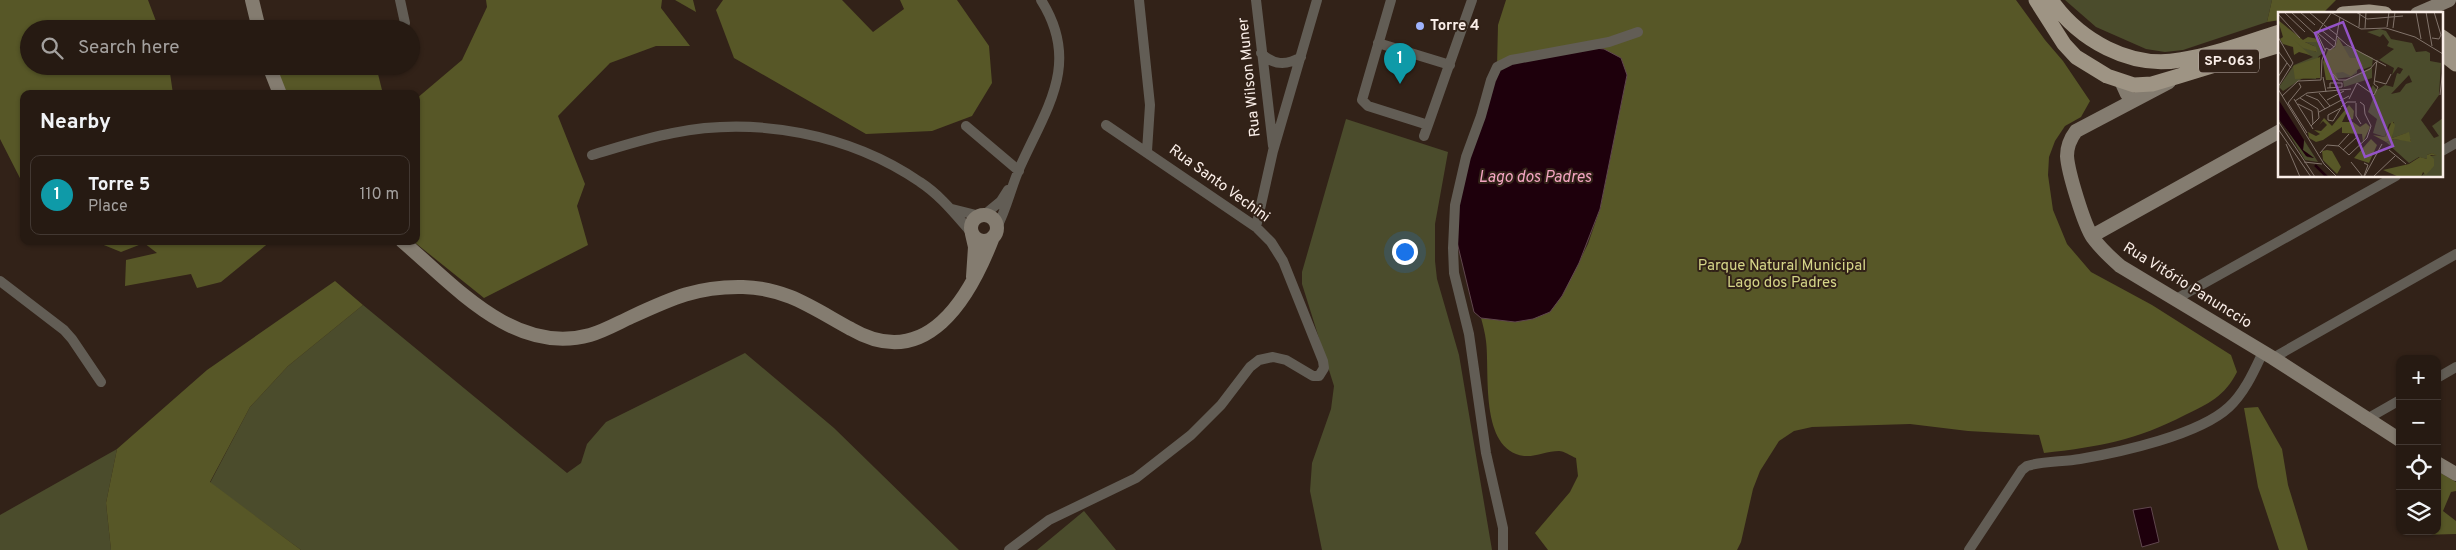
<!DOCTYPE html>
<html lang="en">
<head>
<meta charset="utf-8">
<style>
  body { margin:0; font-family:Overpass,sans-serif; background:#2e231b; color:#f1f3f6 }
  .controls { position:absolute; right:15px; bottom:15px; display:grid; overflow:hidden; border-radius:10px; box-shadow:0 1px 4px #0004 }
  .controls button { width:45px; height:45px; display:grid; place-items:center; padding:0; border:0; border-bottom:1px solid #423832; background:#261a12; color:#f1f3f6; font:25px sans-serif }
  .you { position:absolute; left:1404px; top:251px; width:18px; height:18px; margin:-12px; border:4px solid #fff; border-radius:50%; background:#1a73e8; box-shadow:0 0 0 8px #1a73e833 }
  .badge { display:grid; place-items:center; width:32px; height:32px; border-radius:50%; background:#ea580c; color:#fff; font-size:16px; font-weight:700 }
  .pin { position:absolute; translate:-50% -41px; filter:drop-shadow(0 1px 2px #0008) }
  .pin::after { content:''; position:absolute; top:26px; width:18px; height:15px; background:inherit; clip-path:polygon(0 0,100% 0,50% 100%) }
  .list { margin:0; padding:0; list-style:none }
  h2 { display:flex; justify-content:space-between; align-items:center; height:65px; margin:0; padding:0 20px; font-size:21px }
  h2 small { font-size:16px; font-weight:400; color:#a4a19f }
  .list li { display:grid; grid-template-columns:32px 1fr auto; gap:15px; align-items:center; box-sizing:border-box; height:80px; margin:0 10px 10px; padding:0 10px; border:1px solid #423832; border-radius:10px }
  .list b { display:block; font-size:19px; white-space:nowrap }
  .list p { margin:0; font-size:16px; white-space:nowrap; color:#a4a19f }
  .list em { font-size:16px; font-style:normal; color:#a4a19f }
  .icon { flex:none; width:28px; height:28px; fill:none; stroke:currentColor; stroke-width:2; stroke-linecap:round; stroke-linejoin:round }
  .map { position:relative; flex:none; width:2456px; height:550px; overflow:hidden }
  .search { position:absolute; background:#261a12; box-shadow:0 1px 4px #0004; left:20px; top:20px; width:400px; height:55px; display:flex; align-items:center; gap:12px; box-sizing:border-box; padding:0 18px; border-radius:28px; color:#a4a19f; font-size:19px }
  .panel { position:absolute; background:#261a12; box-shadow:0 1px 4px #0004; left:20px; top:90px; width:400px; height:155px; border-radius:10px }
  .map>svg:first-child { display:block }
  .green { fill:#4b4c2c }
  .forest { fill:#575727 }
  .water { fill:#1e000c; stroke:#60474e }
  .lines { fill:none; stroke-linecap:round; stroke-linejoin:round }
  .street { stroke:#625d55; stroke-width:10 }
  .secondary { stroke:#847c70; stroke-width:14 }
  .primary { stroke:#9e9484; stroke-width:15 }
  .poi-dot { fill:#9eb3fd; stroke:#322218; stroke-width:2 }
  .labels { text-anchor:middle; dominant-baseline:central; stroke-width:4; stroke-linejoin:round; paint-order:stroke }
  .shield { fill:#322218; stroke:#beb1aa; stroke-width:1 }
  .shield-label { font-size:14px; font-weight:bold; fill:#faeee8 }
  .poi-label { font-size:15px; font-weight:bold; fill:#faeee8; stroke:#322218; text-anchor:start }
  .street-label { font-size:15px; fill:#faeee8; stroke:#322218 }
  .park-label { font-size:15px; fill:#d5d588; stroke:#322218 }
  .water-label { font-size:16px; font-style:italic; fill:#f4a6c2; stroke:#322218 }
  .inset-river { fill:none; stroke:#1e000c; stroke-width:2.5 }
  .inset-road { fill:none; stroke:#82746b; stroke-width:1 }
  .view { fill:#9453c7; fill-opacity:0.15; stroke:#9453c7; stroke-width:2.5 }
  .inset-edge { fill:none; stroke:#faeee8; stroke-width:2.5 }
</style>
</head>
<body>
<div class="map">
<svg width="2456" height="550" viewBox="0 0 2456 550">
  <rect width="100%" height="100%" fill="#322218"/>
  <path class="green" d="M2065,0H2272L2267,22L2183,50L2165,52L2146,49L2096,27Z
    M1346,119L1448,152L1435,224V261L1437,279L1459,355L1492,550H1322L1310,491L1312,463L1331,409L1334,386L1302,284V272Z
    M363,305L567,473L581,463L587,444L606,422L745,353L834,428L959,550H301L210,483L250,407L288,366Z
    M117,449L106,503L111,550H0V515Z
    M1084,511L1116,550H1037Z"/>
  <path class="forest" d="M0,0H148L159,29H29V66H169L173,94H24V186L0,139Z
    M486,0H662L661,8L690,46H656L610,63L558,116L585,184L577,206L588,245L484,298L413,241H416V99L462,60L487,7Z
    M675,0H693L696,12Z
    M723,0H842L873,32L904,9L900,0H957L989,46L992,83L972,116L932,131L866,134L734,58L716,10Z
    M1506,0H2016L2045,40L2063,61L2090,101L2081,117L2065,126L2055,141L2049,157L2048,175L2053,210L2067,244L2091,272L2152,305L2231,355L2237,372C2225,396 2208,404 2185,415C2137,440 2098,447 2044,453L2039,435L1968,431L1910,424L1812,427L1794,431L1779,441L1760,471L1753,489L1741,542L1737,550H1548L1535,533L1570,492L1578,476L1576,458C1571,456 1564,451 1559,451C1547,451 1536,457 1524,456C1479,450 1490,372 1486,341C1485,333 1483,325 1481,318L1515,322L1562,296L1588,244L1600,209L1627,75L1497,67L1498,25Z
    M2272,0H2336L2322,14H2280V20L2267,22Z
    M293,66H376L383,94H287L276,70Z
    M94,241H271L221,282L197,288L191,274L125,286L126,260L157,253L144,243L121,252Z
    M335,281L363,305L288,366L250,407L210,482L301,550H111L106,503L117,449L207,370Z
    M2258,407L2282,449L2288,485L2308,550H2279L2258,487L2244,408Z
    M2437,471L2456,482V491L2451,492L2443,511L2456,521V534L2421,535L2416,531H2437Z"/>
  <path class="water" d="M1586,47L1604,49L1621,58L1627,75L1600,209L1579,263L1562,296L1550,312L1533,319L1515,322L1481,318L1474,312L1457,242L1456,204L1497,67Z
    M2151,507L2159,542L2142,547L2133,510Z"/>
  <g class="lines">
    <path class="street" d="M400,0L405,23
      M1139,0L1150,105L1147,151
      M1256,0L1273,146
      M1391,0L1362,100L1368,106L1425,124L1429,122L1472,0
      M1378,43L1450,65
      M1261,53C1273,65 1286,66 1301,57
      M966,126L1019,171
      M1424,136L1429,122
      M2442,151L2456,143
      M592,155C619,147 646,138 673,133C756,116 850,134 920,182C940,195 955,214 971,232
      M952,209L980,216
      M984,215L1001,201L1008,190
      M997,227C1007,208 1011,187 1020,167C1047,107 1081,63 1041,0
      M1256,227L1273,151L1317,0
      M0,281L64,330L72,339L101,382
      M2176,299L2396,176
      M2273,358L2456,254
      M2437,378L2456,367
      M2365,420L2400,400
      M1009,550L1049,520L1136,478L1191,435L1221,405L1250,367L1259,360L1273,357L1286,360L1313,376H1319L1324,368L1323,361L1283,261L1271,242L1256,227L1106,125
      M1503,550V528L1486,453L1469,334L1454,273L1453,248L1455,205L1466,157L1481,116L1491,80L1497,67L1511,60L1609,42L1638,32
      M1969,550L2022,470L2027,466C2043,461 2063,462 2080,459C2121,452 2199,435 2229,407C2245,392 2254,371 2263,352"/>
    <path class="secondary" d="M252,0L259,29
      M2417,14L2449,0
      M269,66L280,94
      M2169,82L2076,131C2070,139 2067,146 2067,156C2068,172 2084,225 2093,238C2101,249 2110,257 2120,266L2273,358L2400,440
      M2122,83L2127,94
      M971 228a13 13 0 1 1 26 0a13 13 0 1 1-26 0Z
      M972,234L975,247L973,277
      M2092,236L2280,131
      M402,241C454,285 514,356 590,335C604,331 618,323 631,317C672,298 698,286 743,287C787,288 814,309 851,329C927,373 970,297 993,237
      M2437,463L2456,474"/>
    <path class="primary" d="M2036,0L2064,44L2076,57L2107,76L2134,85L2152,84L2179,76L2280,45
      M2051,0C2079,40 2130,69 2180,60C2214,55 2247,42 2280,32
      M2343,14L2369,12L2385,14
      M2442,37L2456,47
      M2442,53L2456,64"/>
  </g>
  <circle class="poi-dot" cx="1420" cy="26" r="5"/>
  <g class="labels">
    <rect class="shield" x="2199" y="49.5" width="60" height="23" rx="4"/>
    <g class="shield-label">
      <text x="2229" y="61">SP-063</text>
    </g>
    <g class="poi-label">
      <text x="1430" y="26">Torre 4</text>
    </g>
    <g class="street-label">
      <text transform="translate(1250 77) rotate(-96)">Rua Wilson Muner</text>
      <text transform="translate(1219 184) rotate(36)">Rua Santo Vechini</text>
      <text transform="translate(2187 286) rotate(32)">Rua Vitório Panunccio</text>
    </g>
    <g class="park-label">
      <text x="1782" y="266">Parque Natural Municipal<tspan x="1782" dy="17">Lago dos Padres</tspan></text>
    </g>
    <g class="water-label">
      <text x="1535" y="178">Lago dos Padres</text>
    </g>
  </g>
  <g transform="translate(2278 12)">
    <rect width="165" height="165" fill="#322218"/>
    <path d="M102,17L108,19L113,27L134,31L138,40L148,39L152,41V49L163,51L161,83L143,108L156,126L161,124L154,114L165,106V165H143L155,151L151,144H159L154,141L149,143V147L141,145L131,151L108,130L116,127L133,129L129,121L114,126L116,110L111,112L107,125L95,121L99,107L90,100L97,81L91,80L95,73L99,78L107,73L115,75L119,61L122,62L125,57L120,55L114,63L116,56L92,43L101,48L116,37L109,34L111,30L105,22L102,25L89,20ZM131,63L134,70L128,72L122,80L113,82ZM16,28L38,40L36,34L27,30H42L45,41L40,45L38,67L25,66L5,79L1,75L16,53L35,45L25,40ZM58,34H69L95,46L94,54L84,58L79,56V61L72,65L48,68L53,38ZM94,55V66L66,75L65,69ZM0,104L29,145L36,146L25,138L26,128L40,150L27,148Z" fill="#4b4c2c" fill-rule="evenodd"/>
    <path d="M0,8L25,28L30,25L40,27L42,30H27L38,35L39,40L25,36L16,28L32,43L21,40L16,43L15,35L5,32L2,27L5,25ZM60,25L72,46H80L85,53L73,64L65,60L58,61L60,68H48L45,50L50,38L57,36ZM42,45V66L17,67L15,54ZM71,93L76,99L75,107L70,108L69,100L64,110H75L82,115L88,111L92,115L85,130L84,122L64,121V115L45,128L38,130L31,126L30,120L38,124L42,122L36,118L43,119L49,113L45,109L41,113L46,106L54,114ZM114,109L117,113L114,126L131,120L133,130L116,127L108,130L95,123L107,125ZM93,127L99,133L91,151L76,146ZM49,138L54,139L63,155L59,162L45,148L44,139ZM154,141L160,144L152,143L156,147V154L148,163L145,160L143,165H121L105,158L131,152L142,145L149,147V143Z" fill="#575727"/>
    <path d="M0,87L26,128L25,138L36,146L28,144L0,106Z" fill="#1e000c"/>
    <path class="inset-river" d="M37,153L49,165"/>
    <path class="inset-road" d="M6,0L27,20M13,0L38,23M22,0L37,13M31,0L45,12M78,0L89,7L125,4M138,0L143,27M148,0L154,34M54,1L83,17L108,16L137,25L165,42M0,2L22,26M46,13L59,23M81,15L82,0M109,15L111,0M87,16L88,0M115,16L117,0M42,17L57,29M40,21L56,35M59,24L69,33L108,54M0,25L15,51L0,75M154,26L161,27L163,23L156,0M48,36L52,38L57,34L62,5M47,38L39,21L54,0M0,39L13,56M55,62L60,68H68L92,57L98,50M0,65L9,51M45,65L48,80M97,69L108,72L113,62M21,71L23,75L10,91L29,121M49,76L64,75V71H52V76M0,77L46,152L59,165M41,81L52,94M28,83L40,88L47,97M162,83L165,57M4,84L20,69L43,68L44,48L48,36M22,86L40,97L41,106L33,114M16,87L35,117M71,87L79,71L96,83L100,75L96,72L99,48M49,88L66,79M17,89L29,81L73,77M78,91V104L83,112M20,92L34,99L35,112M63,95L69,90H78M63,96L50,103V108L55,109L63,96M41,100L71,84M0,109L37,165M0,117L33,165M8,132L22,165M60,134L71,122M65,138L80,124M111,138L128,152M42,141L49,133L61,134L71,143M71,143L89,126L93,114L87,102L86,93L82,90M26,150L44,152M73,150L85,165M86,151L90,153L86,164M86,165L104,132M95,165L117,144"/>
    <path class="view" d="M65,10L115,134L87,145L37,21Z"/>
    <rect width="165" height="165" class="inset-edge"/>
  </g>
</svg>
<div class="controls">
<button>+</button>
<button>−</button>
<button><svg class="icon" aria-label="locate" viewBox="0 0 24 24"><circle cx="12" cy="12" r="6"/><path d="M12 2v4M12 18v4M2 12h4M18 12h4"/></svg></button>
<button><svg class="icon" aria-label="layers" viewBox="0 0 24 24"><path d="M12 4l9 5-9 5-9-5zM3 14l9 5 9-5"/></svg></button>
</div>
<div class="you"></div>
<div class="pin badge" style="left:1400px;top:84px;background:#0f9aa8">1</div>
<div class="search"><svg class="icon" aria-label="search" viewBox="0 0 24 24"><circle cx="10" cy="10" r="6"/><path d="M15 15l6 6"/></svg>Search here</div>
<section class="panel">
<h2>Nearby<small></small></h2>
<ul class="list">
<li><span class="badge" style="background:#0f9aa8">1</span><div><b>Torre 5</b><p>Place</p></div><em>110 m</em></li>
</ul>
</section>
</div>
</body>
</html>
